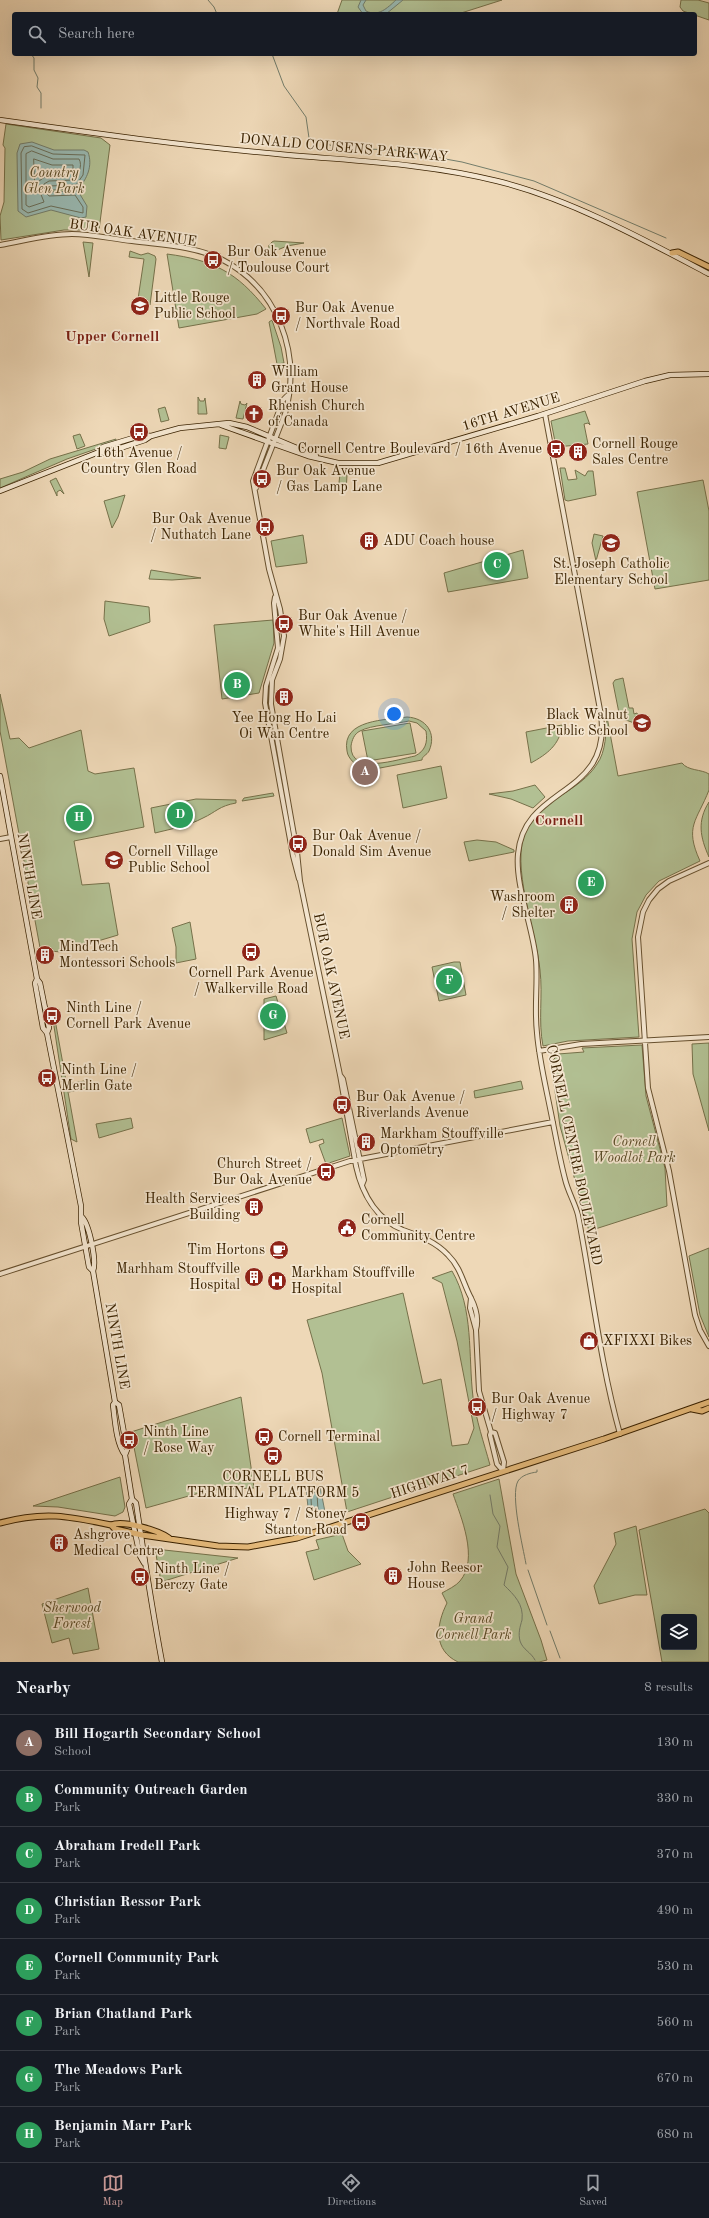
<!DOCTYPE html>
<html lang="en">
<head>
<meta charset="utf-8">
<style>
  body { margin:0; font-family:"Old Standard TT",serif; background:#20242c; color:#f1f3f6 }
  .controls { position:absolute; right:12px; bottom:12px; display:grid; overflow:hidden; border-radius:4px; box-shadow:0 4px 16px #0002 }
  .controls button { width:36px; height:36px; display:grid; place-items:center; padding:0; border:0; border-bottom:1px solid #363941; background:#171b24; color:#f1f3f6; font:20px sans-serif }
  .you { position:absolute; left:394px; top:714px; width:14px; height:14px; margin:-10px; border:3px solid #fff; border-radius:50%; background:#1a73e8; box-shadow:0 0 0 6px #1a73e833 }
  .badge { display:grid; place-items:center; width:26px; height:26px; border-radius:50%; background:#c59692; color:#fff; font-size:13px; font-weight:700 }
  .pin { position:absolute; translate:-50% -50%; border:2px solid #fff; box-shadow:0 1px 4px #0006 }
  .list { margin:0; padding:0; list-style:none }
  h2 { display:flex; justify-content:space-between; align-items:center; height:52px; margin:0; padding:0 16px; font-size:17px }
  h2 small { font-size:13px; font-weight:400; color:#9ea1a6 }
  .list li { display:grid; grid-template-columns:26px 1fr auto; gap:12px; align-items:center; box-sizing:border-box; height:56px; padding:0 16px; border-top:1px solid #363941 }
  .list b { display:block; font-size:15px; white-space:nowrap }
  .list p { margin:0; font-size:13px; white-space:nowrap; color:#9ea1a6 }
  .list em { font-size:13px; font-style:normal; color:#9ea1a6 }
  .icon { flex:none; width:22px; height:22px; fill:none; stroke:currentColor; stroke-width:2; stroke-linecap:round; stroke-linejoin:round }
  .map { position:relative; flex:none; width:709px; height:1662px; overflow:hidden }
  .search { position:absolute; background:#171b24; box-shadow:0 4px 16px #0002; left:12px; right:12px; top:12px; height:44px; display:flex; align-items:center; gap:10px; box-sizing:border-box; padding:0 14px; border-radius:4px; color:#9ea1a6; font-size:15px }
  .sheet { height:500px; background:#171b24 }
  nav { display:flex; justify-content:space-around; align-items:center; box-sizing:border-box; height:56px; border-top:1px solid #363941; background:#171b24; font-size:11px; color:#9ea1a6 }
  nav a { display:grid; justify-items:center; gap:2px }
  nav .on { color:#c59692 }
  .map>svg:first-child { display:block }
  .green { fill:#b2c093; stroke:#76714a; fill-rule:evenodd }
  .water { fill:#99b9b2; stroke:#737d6b }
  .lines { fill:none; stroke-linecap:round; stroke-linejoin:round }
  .shore { stroke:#6a6e59; stroke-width:1 }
  .stream { stroke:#737d6b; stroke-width:1 }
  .tertiary-casing { stroke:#67502e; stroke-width:6 }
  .secondary-casing { stroke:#3a2200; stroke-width:6 }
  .primary-casing { stroke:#3a2200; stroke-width:7 }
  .tertiary { stroke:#f4e6d0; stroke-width:4 }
  .secondary { stroke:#f4e6d0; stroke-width:4.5 }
  .primary { stroke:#e7bc7c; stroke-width:5 }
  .labels { text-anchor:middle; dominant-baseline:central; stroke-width:3.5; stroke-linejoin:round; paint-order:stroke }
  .street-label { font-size:14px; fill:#3a2200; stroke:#f4e6d0 }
  .park-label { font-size:14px; font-style:italic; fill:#584a25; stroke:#f4e6d0 }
  .poi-label { font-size:14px; fill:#3a2200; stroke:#f4e6d0; text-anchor:start }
  .neighbourhood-label { font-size:15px; font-weight:bold; fill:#7a1f14; stroke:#f4e6d0 }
</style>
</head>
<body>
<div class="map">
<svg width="709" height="1662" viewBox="0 0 709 1662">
  <rect width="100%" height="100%" fill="#eed8b7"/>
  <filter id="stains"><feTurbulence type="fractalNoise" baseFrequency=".005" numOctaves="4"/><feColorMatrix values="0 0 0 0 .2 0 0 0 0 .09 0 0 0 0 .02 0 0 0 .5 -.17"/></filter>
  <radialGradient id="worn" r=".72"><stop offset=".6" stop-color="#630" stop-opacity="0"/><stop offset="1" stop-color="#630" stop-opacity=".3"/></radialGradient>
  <path class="green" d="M342,0H502L458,14H337Z
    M681,0H698L709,3V20L683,11L680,7Z
    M6,124L101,138L110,145L99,230H64L1,240L0,216L4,202L5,148L3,145Z
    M83,242L93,243L89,277Z
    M272,242L274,241L304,243L287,246L268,254L269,245Z
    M130,251L141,255L148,253L155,256L156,259L150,305H145V300L138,299L144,259L129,257Z
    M167,254C213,260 237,272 266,309L257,314L179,328Z
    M272,320L281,347L284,363L277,364L269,322Z
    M198,397L200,401H204L205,398L207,414H198Z
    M240,401L241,404L245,405L247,403L243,419L236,418Z
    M165,407L169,420L161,422L158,409Z
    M585,411L590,425L588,423L584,424L588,444L556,447L551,421Z
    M80,434L85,446L77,449L73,436Z
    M220,435L229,437L226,449L219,448Z
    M116,439V442L67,459L0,488V479L23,472L50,459Z
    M560,468H565L568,480L577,479L575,470L585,476L588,471H593L596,495L568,501L565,500Z
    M340,474L347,475L346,492L344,491V486L340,485L339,491H338Z
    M56,478L64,494L60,490L57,492V496L50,481Z
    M703,480L709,511V580L655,589L637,492Z
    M125,495L118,517L112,528L104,501Z
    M594,534L603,536L596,561L592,543Z
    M303,535L307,563L276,567L271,541Z
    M523,550L528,578L448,592L444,573Z
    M151,570L201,578L172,580L149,579Z
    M105,601L149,607L150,622L109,636L104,619Z
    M273,620L274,643L259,693L222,699L214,625Z
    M623,678L629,708H633L634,714L637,713L639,719L646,717L647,724L640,725L620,718L613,683L615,680Z
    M0,694L10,739L19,738L29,748L81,730L88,771L95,774L134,768L144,827L74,841L82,885L109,883L118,935L61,952L50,951L41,953L0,731Z
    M407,717C426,718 437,733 429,751C427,755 422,756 422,760L359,772C357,763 348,760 347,751C341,719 387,720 407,717ZM409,721L417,723L426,731C428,743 425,751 415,756C399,759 350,776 351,746C352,740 354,734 360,731C371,725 396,724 409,721Z
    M607,717L618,776L682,763C688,771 701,769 709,774C709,778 709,786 709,790C697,821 684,826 700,861L659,881L646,895L637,912L632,939L639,1037L568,1041L543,1046C538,1021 543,996 540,970C536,931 510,865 526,830C540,799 580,792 597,764C606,752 606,732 607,717Z
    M410,723L416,753L368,761L362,731Z
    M562,725C560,745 547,754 531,763L526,732Z
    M441,766L447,798L403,808L397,775Z
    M535,785L545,797L533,808L511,799L489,794L513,791Z
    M273,793L274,796L242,801L244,798Z
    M196,799L236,800V803C219,806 216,812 203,818C188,826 171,829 155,833L151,808Z
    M709,802V857C700,837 697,821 709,802Z
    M477,840L496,842L514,850V852L469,861L464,842Z
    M190,922L196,959L176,963V947L172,928Z
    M454,962H460L466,995L439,1001L432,967Z
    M276,996L287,1033L264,1040V999Z
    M52,1013L54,1014L77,1142L71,1139Z
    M709,1043V1131L693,1074L692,1044Z
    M642,1045L646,1096L665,1168L667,1206L589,1231L560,1126L551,1063L558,1054L584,1052L582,1048Z
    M84,1081L86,1088L69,1092L68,1084Z
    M521,1081L523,1089L475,1098L474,1091Z
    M131,1118L133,1128L99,1138L96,1124Z
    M342,1118L350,1156L326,1164L319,1145L324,1143L323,1139L310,1143L306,1129Z
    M709,1248V1337L700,1315L689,1256Z
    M452,1271C474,1309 468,1355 473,1397C476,1420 484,1443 490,1465L347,1512L322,1373L307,1320L403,1293L423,1384L441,1379L452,1446L468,1444L474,1428L457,1341L442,1283L432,1278Z
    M241,1397L254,1488L210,1490L146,1508L131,1432Z
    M120,1477L125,1507L123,1512L115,1516L58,1507L33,1506Z
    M499,1479L516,1574L541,1640L547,1660L539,1662H458C433,1650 436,1625 447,1603L442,1593C447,1590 456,1586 460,1581C479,1559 461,1517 453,1494Z
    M705,1509L709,1513V1662H662L639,1530ZM664,1617H694V1647H664Z
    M636,1526L647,1595H635L599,1604L594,1586L616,1544L614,1533Z
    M342,1534L348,1551L361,1564L314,1580L306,1552L319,1549L316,1540Z
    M155,1549L238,1558L161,1582Z
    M88,1588L99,1649L73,1654L69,1638L52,1643L42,1604Z"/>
  <path class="water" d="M361,0H366L363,5L366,11C379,17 387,8 396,0H403L386,14H363L358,7Z
    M32,142L54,150H84L88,152C93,166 87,179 78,189L50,190L49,192L78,191L87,206L86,217L81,218L51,210L26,217L18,211L17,153L20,144Z
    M320,1486L325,1512L309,1516L306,1489Z"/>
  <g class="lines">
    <path class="shore" d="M32,146L53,154L85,155L83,175L76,185L49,186L45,191L49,196L75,195L83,207V213L51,206L28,213L22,209L21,153L24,147Z
      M32,151L53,159H79C83,166 78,175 74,180L49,181L44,184L40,192L44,202L29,207L26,205V154Z
      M34,159L52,165H73V171L70,174L46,176L35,184Z
      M311,1491L317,1493L318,1510H312Z"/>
    <path class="stream" d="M208,0L214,7L217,14
      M31,54L34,58V70L38,78L37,87L41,93V108
      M272,54L284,86L306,117L309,138L339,148L395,150L462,162L534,181L666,238
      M490,1495L493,1514L500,1526L497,1547L508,1567L504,1585C514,1595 524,1604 522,1620C520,1627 518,1633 520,1641C523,1650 531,1652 535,1660
      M526,1564C523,1547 510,1495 518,1481C522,1475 530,1473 537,1472V1470
      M528,1570L547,1625
      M550,1631L560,1658"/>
    <g class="tertiary-casing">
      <path id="tertiary" d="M0,245C23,241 48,234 72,234C92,234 112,239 132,241C161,245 194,246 221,259C278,288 302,353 285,414L256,488
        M288,395L283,400L253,481L269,569L280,609L284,636L280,659L272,680L271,704L297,852L300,881L340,1075L356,1166C362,1193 376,1219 403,1230C420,1236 436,1242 448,1255C461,1268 463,1283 471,1298C476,1308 479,1319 476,1330
        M545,414L601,715C612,798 524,784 518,854C515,886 533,927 536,960C538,984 534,1008 537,1033C539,1058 545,1083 550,1108C555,1132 559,1156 565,1179C568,1192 575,1203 578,1215C592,1288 600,1362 620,1434
        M275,597L274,603L278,648L266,686L265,703L293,856L299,879
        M0,839L11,837
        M709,863L669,881L658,889L649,900L643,912L638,937L648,1088L669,1171L695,1315L700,1330L709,1346
        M539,1051L581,1044L709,1037
        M340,1075L343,1079L364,1180L362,1185
        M0,1274L350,1161L553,1122
        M471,1298L470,1308L476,1330L479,1391L491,1432L490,1435L497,1464L503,1471
        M491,1432L495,1433L504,1462L503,1471"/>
    </g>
    <g class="secondary-casing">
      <path id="secondary" d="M0,120C92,133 185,146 278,154C352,161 425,163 497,181C570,199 643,239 709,274
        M221,425L308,456L338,463H378L538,416L645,381L670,375L709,374
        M99,452L105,453L145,440L151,436L180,428L229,423L247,427L316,456
        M0,491L99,452L103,447L143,435L151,436
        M0,776L37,979L35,983L43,1028L47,1033L81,1206V1222L89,1267L93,1271
        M37,979L40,983L49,1028L47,1033
        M82,1217C89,1224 97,1261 93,1271L115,1402L119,1405L127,1450L125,1455
        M115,1402L113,1405C115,1420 116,1443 125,1455L132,1499L129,1504L140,1556L144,1563
        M132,1499L136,1503C144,1556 152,1609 162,1662"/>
    </g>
    <g class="primary-casing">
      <path id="primary" d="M672,253L678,252L709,267
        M692,1409L702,1411L709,1408
        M0,1523C44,1511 68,1516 111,1525C123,1520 158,1530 169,1538
        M111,1525L115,1529L142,1535L218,1546L248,1547L297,1538L604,1439L709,1402"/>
    </g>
    <use href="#tertiary" class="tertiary"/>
    <use href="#secondary" class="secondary"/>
    <use href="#primary" class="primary"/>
  </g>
  <defs>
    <g id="bus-disc" transform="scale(1)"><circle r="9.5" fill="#8f2418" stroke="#f4e6d0"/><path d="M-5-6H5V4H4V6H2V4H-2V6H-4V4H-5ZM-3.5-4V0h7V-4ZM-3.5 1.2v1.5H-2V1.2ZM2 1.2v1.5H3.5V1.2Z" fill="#fff"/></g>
    <g id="school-disc" transform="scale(1)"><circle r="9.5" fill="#8f2418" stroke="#f4e6d0"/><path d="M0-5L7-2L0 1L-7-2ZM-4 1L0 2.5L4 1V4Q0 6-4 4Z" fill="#fff"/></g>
    <g id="building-disc" transform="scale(1)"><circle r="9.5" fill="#8f2418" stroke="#f4e6d0"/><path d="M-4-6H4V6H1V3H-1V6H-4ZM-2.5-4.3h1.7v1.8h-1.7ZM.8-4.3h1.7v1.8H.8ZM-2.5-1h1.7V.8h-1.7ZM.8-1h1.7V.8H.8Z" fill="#fff"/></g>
    <g id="church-disc" transform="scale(1)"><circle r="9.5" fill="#8f2418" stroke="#f4e6d0"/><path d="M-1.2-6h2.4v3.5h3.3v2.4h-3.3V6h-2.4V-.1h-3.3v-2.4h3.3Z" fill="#fff"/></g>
    <g id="civic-disc" transform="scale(1)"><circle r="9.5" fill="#8f2418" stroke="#f4e6d0"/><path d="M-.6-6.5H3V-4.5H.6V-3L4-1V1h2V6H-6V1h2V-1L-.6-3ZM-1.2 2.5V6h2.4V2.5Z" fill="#fff"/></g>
    <g id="cafe-disc" transform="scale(1)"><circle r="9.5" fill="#8f2418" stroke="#f4e6d0"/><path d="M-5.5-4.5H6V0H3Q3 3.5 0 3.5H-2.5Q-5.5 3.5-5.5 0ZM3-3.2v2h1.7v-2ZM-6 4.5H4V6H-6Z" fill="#fff"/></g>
    <g id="hospital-disc" transform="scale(1)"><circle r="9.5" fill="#8f2418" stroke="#f4e6d0"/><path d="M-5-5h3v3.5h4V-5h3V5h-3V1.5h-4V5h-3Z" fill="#fff"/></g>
    <g id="shop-disc" transform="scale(1)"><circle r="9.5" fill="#8f2418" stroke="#f4e6d0"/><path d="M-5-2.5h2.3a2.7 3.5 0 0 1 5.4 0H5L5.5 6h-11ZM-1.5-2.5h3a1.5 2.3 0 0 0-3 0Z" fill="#fff"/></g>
  </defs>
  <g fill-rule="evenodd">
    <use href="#bus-disc" x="213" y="260"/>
    <use href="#school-disc" x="140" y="306"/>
    <use href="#bus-disc" x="281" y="316"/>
    <use href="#building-disc" x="257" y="380"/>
    <use href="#church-disc" x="254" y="414"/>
    <use href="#bus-disc" x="139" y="432"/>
    <use href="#bus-disc" x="556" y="449"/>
    <use href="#building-disc" x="578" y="452"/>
    <use href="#bus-disc" x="262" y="479"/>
    <use href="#bus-disc" x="265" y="527"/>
    <use href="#building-disc" x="369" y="541"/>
    <use href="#school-disc" x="611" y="543"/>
    <use href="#bus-disc" x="284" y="624"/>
    <use href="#building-disc" x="284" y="697"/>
    <use href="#school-disc" x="642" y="723"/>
    <use href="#bus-disc" x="298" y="844"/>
    <use href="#school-disc" x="114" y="860"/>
    <use href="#building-disc" x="569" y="905"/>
    <use href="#bus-disc" x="251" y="952"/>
    <use href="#building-disc" x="45" y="955"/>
    <use href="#bus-disc" x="52" y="1016"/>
    <use href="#bus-disc" x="47" y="1078"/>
    <use href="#bus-disc" x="342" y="1105"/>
    <use href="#building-disc" x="366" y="1142"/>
    <use href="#bus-disc" x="326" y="1172"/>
    <use href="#building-disc" x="254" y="1207"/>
    <use href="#civic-disc" x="347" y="1228"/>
    <use href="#cafe-disc" x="279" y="1250"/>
    <use href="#building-disc" x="254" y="1277"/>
    <use href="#hospital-disc" x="277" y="1281"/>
    <use href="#shop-disc" x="589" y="1341"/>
    <use href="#bus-disc" x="477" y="1407"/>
    <use href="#bus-disc" x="264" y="1437"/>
    <use href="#bus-disc" x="129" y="1440"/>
    <use href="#bus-disc" x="273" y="1456"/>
    <use href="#bus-disc" x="361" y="1522"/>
    <use href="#building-disc" x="59" y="1543"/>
    <use href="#building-disc" x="393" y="1576"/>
    <use href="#bus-disc" x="140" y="1577"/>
  </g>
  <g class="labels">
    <g class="street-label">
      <text transform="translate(344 148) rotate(5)">DONALD COUSENS PARKWAY</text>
      <text transform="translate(133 233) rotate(8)">BUR OAK AVENUE</text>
      <text transform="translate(511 412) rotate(-17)">16TH AVENUE</text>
      <text transform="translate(29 876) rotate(80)">NINTH LINE</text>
      <text transform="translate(331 976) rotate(78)">BUR OAK AVENUE</text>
      <text transform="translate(574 1155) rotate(78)">CORNELL CENTRE BOULEVARD</text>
      <text transform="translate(117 1346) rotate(80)">NINTH LINE</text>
      <text transform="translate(430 1482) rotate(-18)">HIGHWAY 7</text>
    </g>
    <g class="park-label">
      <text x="54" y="173">Country<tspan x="54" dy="16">Glen Park</tspan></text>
      <text x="634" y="1142">Cornell<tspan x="634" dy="16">Woodlot Park</tspan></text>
      <text x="72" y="1608">Sherwood<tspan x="72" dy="16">Forest</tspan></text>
      <text x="473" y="1619">Grand<tspan x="473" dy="16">Cornell Park</tspan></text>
    </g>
    <g class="poi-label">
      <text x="227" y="252">Bur Oak Avenue<tspan x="227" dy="16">/ Toulouse Court</tspan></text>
      <text x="154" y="298">Little Rouge<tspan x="154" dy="16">Public School</tspan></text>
      <text x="295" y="308">Bur Oak Avenue<tspan x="295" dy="16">/ Northvale Road</tspan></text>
      <text x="271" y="372">William<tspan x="271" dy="16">Grant House</tspan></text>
      <text x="268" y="406">Rhenish Church<tspan x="268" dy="16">of Canada</tspan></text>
      <text x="592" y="444">Cornell Rouge<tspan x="592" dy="16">Sales Centre</tspan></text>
      <text x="542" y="449" text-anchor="end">Cornell Centre Boulevard / 16th Avenue</text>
      <text x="139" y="453" text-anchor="middle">16th Avenue /<tspan x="139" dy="16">Country Glen Road</tspan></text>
      <text x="276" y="471">Bur Oak Avenue<tspan x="276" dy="16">/ Gas Lamp Lane</tspan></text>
      <text x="251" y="519" text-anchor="end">Bur Oak Avenue<tspan x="251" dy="16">/ Nuthatch Lane</tspan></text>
      <text x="383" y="541">ADU Coach house</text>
      <text x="611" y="564" text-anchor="middle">St. Joseph Catholic<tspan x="611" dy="16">Elementary School</tspan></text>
      <text x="298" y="616">Bur Oak Avenue /<tspan x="298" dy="16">White's Hill Avenue</tspan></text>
      <text x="628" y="715" text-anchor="end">Black Walnut<tspan x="628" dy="16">Public School</tspan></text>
      <text x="284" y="718" text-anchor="middle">Yee Hong Ho Lai<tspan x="284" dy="16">Oi Wan Centre</tspan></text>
      <text x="312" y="836">Bur Oak Avenue /<tspan x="312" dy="16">Donald Sim Avenue</tspan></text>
      <text x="128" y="852">Cornell Village<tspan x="128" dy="16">Public School</tspan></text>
      <text x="555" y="897" text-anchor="end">Washroom<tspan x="555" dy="16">/ Shelter</tspan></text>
      <text x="59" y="947">MindTech<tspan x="59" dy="16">Montessori Schools</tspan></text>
      <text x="251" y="973" text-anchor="middle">Cornell Park Avenue<tspan x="251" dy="16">/ Walkerville Road</tspan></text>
      <text x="66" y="1008">Ninth Line /<tspan x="66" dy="16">Cornell Park Avenue</tspan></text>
      <text x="61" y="1070">Ninth Line /<tspan x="61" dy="16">Merlin Gate</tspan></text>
      <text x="356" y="1097">Bur Oak Avenue /<tspan x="356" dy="16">Riverlands Avenue</tspan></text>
      <text x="380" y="1134">Markham Stouffville<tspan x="380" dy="16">Optometry</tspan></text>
      <text x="312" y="1164" text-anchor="end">Church Street /<tspan x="312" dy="16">Bur Oak Avenue</tspan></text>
      <text x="240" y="1199" text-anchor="end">Health Services<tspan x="240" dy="16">Building</tspan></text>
      <text x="361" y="1220">Cornell<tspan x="361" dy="16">Community Centre</tspan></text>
      <text x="265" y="1250" text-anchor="end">Tim Hortons</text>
      <text x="240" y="1269" text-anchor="end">Marhham Stouffville<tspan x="240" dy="16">Hospital</tspan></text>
      <text x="291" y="1273">Markham Stouffville<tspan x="291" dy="16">Hospital</tspan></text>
      <text x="603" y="1341">XFIXXI Bikes</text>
      <text x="491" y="1399">Bur Oak Avenue<tspan x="491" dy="16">/ Highway 7</tspan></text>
      <text x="143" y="1432">Ninth Line<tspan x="143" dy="16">/ Rose Way</tspan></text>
      <text x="278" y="1437">Cornell Terminal</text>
      <text x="273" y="1477" text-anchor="middle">CORNELL BUS<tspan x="273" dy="16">TERMINAL PLATFORM 5</tspan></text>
      <text x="347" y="1514" text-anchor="end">Highway 7 / Stoney<tspan x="347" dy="16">Stanton Road</tspan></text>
      <text x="73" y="1535">Ashgrove<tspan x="73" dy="16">Medical Centre</tspan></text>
      <text x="407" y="1568">John Reesor<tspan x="407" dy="16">House</tspan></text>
      <text x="154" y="1569">Ninth Line /<tspan x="154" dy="16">Berczy Gate</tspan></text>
    </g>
    <g class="neighbourhood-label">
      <text x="112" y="337">Upper Cornell</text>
      <text x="559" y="821">Cornell</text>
    </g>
  </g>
  <rect width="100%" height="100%" filter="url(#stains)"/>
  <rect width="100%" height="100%" fill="url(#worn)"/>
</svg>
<div class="controls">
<button><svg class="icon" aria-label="layers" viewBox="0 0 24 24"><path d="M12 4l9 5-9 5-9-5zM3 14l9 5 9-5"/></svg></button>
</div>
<div class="you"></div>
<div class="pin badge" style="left:365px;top:772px;background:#8d6e63">A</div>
<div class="pin badge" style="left:237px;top:685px;background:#2e9e5b">B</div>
<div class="pin badge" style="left:497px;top:565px;background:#2e9e5b">C</div>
<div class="pin badge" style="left:180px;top:815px;background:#2e9e5b">D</div>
<div class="pin badge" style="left:591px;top:883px;background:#2e9e5b">E</div>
<div class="pin badge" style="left:449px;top:981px;background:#2e9e5b">F</div>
<div class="pin badge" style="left:273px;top:1016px;background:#2e9e5b">G</div>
<div class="pin badge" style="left:79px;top:818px;background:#2e9e5b">H</div>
<div class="search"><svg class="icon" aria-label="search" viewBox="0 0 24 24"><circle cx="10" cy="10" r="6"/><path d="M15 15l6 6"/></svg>Search here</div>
</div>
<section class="sheet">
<h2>Nearby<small>8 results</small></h2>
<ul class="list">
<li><span class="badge" style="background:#8d6e63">A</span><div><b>Bill Hogarth Secondary School</b><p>School</p></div><em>130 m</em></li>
<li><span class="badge" style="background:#2e9e5b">B</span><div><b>Community Outreach Garden</b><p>Park</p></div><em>330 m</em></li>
<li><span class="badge" style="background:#2e9e5b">C</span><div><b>Abraham Iredell Park</b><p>Park</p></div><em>370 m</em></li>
<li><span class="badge" style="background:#2e9e5b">D</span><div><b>Christian Ressor Park</b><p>Park</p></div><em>490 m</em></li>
<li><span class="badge" style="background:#2e9e5b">E</span><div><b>Cornell Community Park</b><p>Park</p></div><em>530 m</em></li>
<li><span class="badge" style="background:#2e9e5b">F</span><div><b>Brian Chatland Park</b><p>Park</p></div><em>560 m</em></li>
<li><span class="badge" style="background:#2e9e5b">G</span><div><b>The Meadows Park</b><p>Park</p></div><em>670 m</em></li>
<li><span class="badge" style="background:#2e9e5b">H</span><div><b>Benjamin Marr Park</b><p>Park</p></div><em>680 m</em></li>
</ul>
</section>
<nav>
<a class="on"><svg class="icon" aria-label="map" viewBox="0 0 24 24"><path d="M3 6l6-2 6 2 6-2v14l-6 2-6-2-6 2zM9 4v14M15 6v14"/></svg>Map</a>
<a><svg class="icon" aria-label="directions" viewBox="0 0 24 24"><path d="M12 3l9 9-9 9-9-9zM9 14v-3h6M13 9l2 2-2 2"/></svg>Directions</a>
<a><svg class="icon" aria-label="saved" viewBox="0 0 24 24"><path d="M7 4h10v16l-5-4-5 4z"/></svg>Saved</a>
</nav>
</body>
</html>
